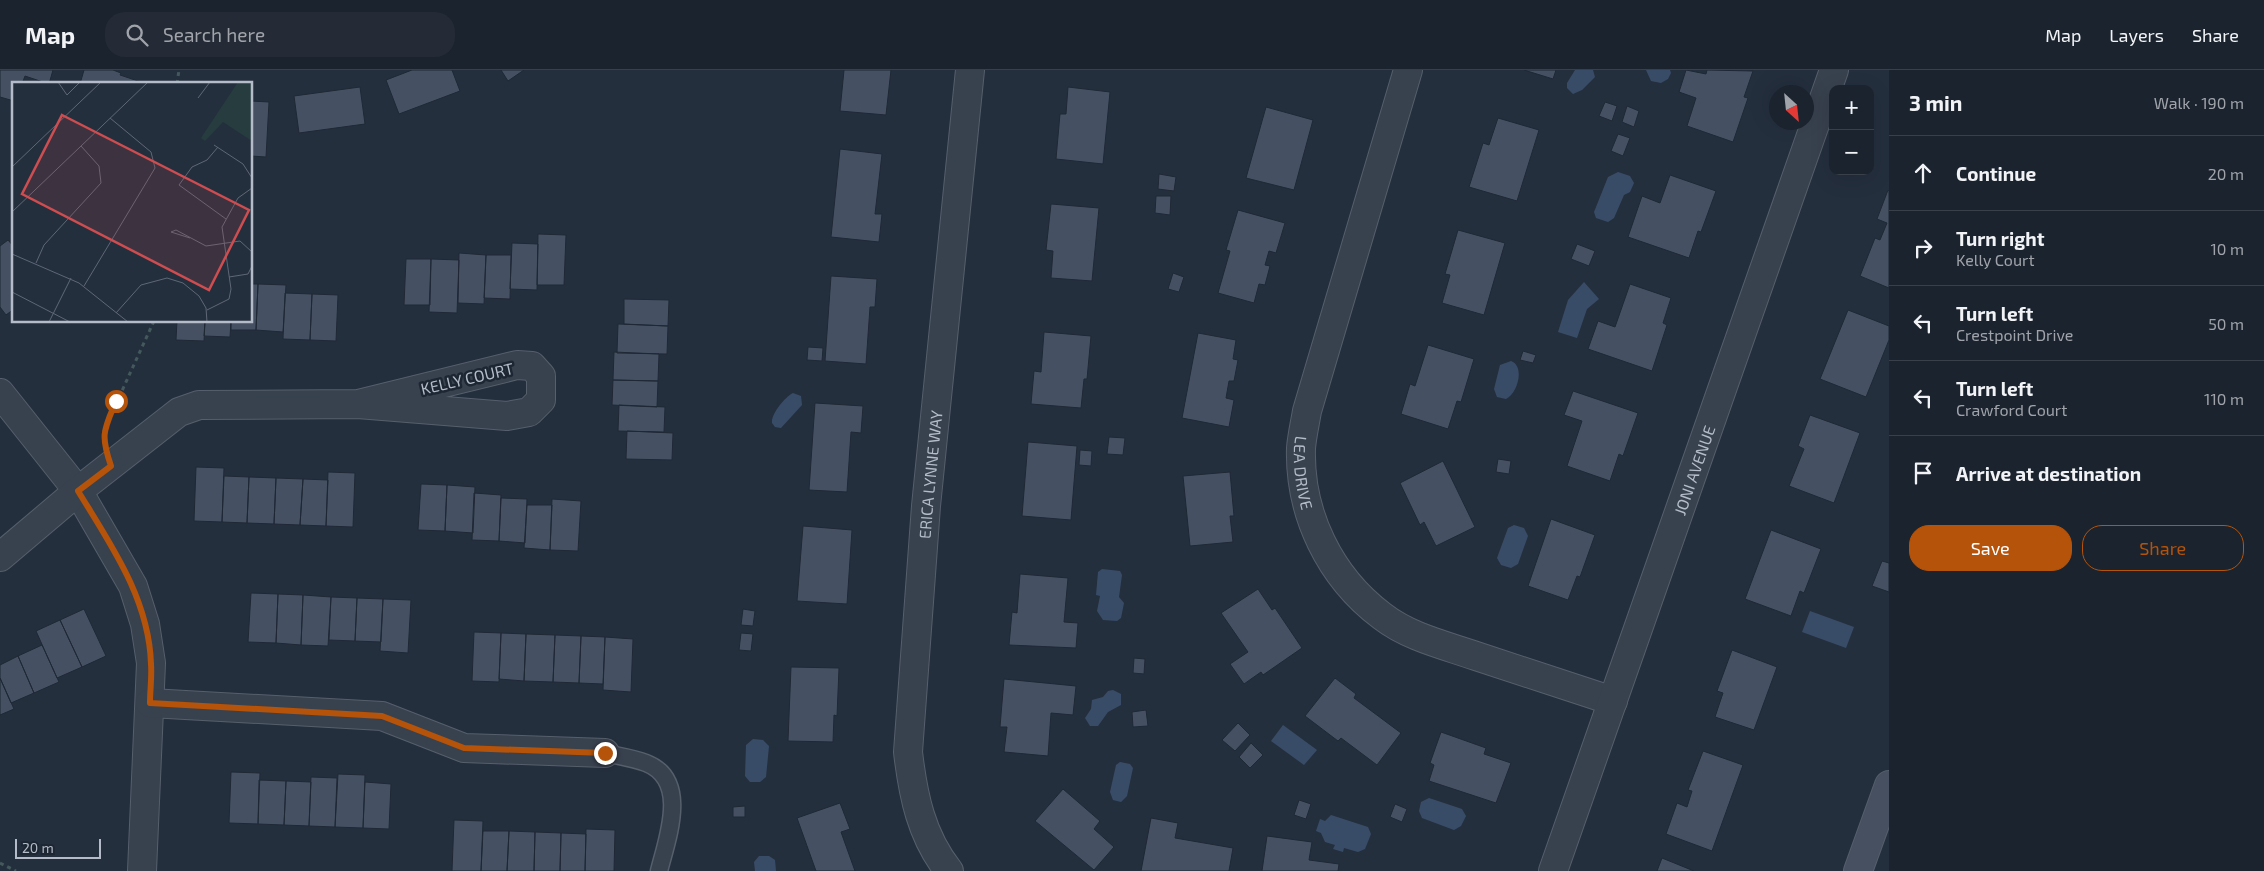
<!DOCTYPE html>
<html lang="en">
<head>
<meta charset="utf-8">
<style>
  body { margin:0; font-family:"Exo 2",sans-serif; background:#242b36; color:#f1f3f6 }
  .controls { position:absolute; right:15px; top:15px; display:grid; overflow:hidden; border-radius:10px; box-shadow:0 5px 20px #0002 }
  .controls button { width:45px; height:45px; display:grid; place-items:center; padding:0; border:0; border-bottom:1px solid #39404a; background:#1b232e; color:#f1f3f6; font:25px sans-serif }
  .compass { position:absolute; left:1769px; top:15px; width:45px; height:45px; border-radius:50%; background:#1b232e; box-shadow:0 5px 20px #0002; rotate:153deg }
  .scale { position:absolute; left:15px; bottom:12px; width:86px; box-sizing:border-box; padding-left:5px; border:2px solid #b4bcc9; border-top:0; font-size:14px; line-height:18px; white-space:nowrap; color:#b4bcc9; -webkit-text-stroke:4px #1d2633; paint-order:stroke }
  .stop { position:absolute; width:15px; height:15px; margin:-11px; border:4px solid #b45309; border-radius:50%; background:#fff }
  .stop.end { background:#b45309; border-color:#fff; box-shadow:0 1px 5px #0008 }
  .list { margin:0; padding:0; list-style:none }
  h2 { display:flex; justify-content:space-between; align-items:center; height:65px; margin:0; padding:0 20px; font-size:21px }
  h2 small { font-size:16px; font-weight:400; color:#a0a4aa }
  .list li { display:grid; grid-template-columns:32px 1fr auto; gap:15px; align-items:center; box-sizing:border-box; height:75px; padding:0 20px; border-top:1px solid #39404a }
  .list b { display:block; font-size:19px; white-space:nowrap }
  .list p { margin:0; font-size:16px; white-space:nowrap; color:#a0a4aa }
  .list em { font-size:16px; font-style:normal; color:#a0a4aa }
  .actions { display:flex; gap:10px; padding:15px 20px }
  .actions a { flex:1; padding:11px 0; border:1px solid #b45309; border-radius:20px; text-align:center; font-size:18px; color:#b45309 }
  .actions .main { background:#b45309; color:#fff }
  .icon { flex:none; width:28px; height:28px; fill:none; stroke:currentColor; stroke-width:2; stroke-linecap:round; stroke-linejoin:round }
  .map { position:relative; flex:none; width:1889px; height:801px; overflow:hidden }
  header { display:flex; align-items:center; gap:30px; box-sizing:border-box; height:70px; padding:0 25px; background:#1b232e; border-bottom:1px solid #39404a }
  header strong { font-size:24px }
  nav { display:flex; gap:28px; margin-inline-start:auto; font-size:18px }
  .search { width:350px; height:45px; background:#242b36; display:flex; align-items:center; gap:12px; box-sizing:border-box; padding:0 18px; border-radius:20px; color:#a0a4aa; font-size:19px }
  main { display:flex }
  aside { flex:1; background:#1b232e }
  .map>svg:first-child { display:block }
  .water { fill:#394c67 }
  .building { fill:#455162; stroke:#1f2835 }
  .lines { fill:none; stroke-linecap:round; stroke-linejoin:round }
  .lane-casing { stroke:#565f6c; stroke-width:19 }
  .street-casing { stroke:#565f6c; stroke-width:30 }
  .secondary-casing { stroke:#565f6c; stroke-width:30 }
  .path { stroke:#44595c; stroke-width:3; stroke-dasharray:4 4; stroke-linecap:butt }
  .lane { stroke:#38414e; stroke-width:16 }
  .street { stroke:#38414e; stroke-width:28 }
  .secondary { stroke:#465061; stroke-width:28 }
  .route { stroke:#b45309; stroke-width:6 }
  .labels { text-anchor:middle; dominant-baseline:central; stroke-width:5; stroke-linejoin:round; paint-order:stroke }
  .street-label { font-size:16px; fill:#b4bcc9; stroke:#1d2633 }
  .inset-road { fill:none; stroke:#5e6776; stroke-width:1 }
  .view { fill:#ce4d50; fill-opacity:0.15; stroke:#ce4d50; stroke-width:2.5 }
  .inset-edge { fill:none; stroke:#b4bcc9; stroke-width:2.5 }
</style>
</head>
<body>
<header>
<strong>Map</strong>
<div class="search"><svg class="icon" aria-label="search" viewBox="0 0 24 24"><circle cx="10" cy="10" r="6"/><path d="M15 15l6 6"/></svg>Search here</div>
<nav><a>Map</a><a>Layers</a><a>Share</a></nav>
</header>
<main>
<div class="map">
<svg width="1889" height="801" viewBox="0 0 1889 801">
  <rect width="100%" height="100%" fill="#242f3e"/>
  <path class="water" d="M1575,0H1593L1595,7L1582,20L1573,24L1567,18V13Z
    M1646,0H1670L1671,3L1668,9L1661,13L1651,11Z
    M1618,102L1630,106L1634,113L1630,122L1624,125L1614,148L1608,152L1596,148L1594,142L1608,107Z
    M1584,212L1599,229L1587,239L1577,268L1558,262L1568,230Z
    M1511,291C1525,296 1518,323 1506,329L1497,327L1494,319L1500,295Z
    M793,323L801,326L802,335L781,358L775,357L772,353C771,344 785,327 793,323Z
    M1514,455L1524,458L1528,466L1518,494L1511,498L1501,495L1497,488L1508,458Z
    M1102,499L1120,501L1122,505L1119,527L1124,533L1121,548L1117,551L1103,550L1097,541L1100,526L1096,525L1098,502Z
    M1810,541L1854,557L1846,578L1802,562Z
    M1113,620L1121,624V635L1108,642L1098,656H1090L1085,648L1091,639L1092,630L1103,627L1108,621Z
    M1283,655L1317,680L1304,695L1271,671Z
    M753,669L763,670L769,676L766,707L760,712H750L745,706L746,675Z
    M1120,692L1130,694L1133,698L1127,726L1121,732L1113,730L1110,722L1116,695Z
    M1429,728L1462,739L1466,746L1461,756L1454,760L1422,748L1419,741L1421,732Z
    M1331,745L1368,757L1371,764L1365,779L1358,782L1344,778L1343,782L1333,779L1335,775L1325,772L1321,763L1316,761L1320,749L1325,751Z
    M759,786H769L775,790L776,801H755L754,792Z"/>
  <path class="building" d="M0,0H53L49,14L25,6L22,14H14V31L0,27Z
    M84,0H113L121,3L120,5L147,14H80Z
    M412,0H452L460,21L399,44L386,10Z
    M501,0H524L508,11Z
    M844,0H891L886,45L840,41Z
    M1524,0H1556L1553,9Z
    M1686,0L1706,4L1707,0L1753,1L1744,27L1748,28L1733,72L1687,56L1696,28L1679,22Z
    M360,17L365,54L299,63L294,26Z
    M1068,17L1110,22L1103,94L1056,89L1060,44H1066Z
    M251,31L269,32L266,87L251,86Z
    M1605,32L1617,36L1612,51L1599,46Z
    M1627,36L1639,41L1634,57L1622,52Z
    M1266,37L1313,50L1294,120L1246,108Z
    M1498,48L1539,60L1517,131L1469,117L1483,73L1489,75Z
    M1618,64L1630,68L1623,86L1611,81Z
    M840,79L882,84L875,144H882L879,172L831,167Z
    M1159,104L1176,107L1174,121L1158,119Z
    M1670,105L1716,121L1701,162L1698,161L1689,188L1628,167L1642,126L1660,133Z
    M1888,120L1889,121V218L1860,206L1875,168L1880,170L1887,153L1877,149Z
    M1156,126H1171L1170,145L1155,143Z
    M1051,134L1099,138L1092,211L1051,208L1053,181L1046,180Z
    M1238,140L1285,153L1276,183L1269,181L1265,195L1270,196L1265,215L1259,214L1254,233L1218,223L1230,181L1226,180Z
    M1458,160L1505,173L1484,245L1442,233L1450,205L1445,204Z
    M538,164L566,165L564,215H537Z
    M8,170L14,177V239L6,245L0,237V176Z
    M512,173L538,174L537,220L510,219Z
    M1577,174L1595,181L1589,196L1571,189Z
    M459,183L486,185L484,234L458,233Z
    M486,185H511L510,229L484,228Z
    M406,189H431L430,235H404Z
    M431,189L459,190L457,243L429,242Z
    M1173,203L1184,207L1179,222L1168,219Z
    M831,206L877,209L875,237H870L866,294L825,291Z
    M251,214H258L256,260H231V251H251Z
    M258,214L286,215L283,262L256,260Z
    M1630,214L1671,228L1663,253L1667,255L1652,301L1588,279L1598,251L1615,257Z
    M285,223L312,224L310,270L283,269Z
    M312,224L338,225L336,271L310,270Z
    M624,229L669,230L668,256L624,254Z
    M1848,240L1889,256V270L1866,327L1820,309Z
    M177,251H205L204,271L176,270Z
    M205,251H231L230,267L204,266Z
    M618,254L668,256L667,284L617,283Z
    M1044,262L1091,266L1087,309H1084L1081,338L1031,334L1034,301L1041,302Z
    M1198,263L1236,270L1233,289L1238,290L1234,311H1229L1226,328L1234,330L1229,357L1182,348Z
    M1428,275L1474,289L1461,332L1457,331L1448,359L1401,344L1410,314L1415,316Z
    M808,277L823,278L822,291L807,290Z
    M1523,281L1536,285L1533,293L1520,290Z
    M614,282L659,284L658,311L613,310Z
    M613,310L658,311L657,337L612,335Z
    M1573,321L1638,343L1623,386L1619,384L1610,411L1567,396L1582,351L1564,345Z
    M815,333L863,336L861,363L851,362L847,422L809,420Z
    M619,335L665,337L664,362L618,361Z
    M1810,345L1860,363L1834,433L1789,416L1804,379L1798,376Z
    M627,361L673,363L672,390L626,389Z
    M1109,367L1125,368L1123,385L1107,384Z
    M1028,372L1077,376L1071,450L1022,446Z
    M1080,380L1092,381L1091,396L1079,395Z
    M1498,389L1511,391L1509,404L1496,402Z
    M1443,391L1475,457L1436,476L1424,452L1420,455L1400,413Z
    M196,397L224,398L222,452L194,451Z
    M328,402L355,403L353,457L326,456Z
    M1230,402L1234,446H1230L1233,472L1190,476L1183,406Z
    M224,406L249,407L247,453L222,452Z
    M249,407L276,408L274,454L247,453Z
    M276,408L303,409L300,455L274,454Z
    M303,409L328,410L326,456L300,455Z
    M421,414L447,415L445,461L418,460Z
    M447,415L475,417L473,463L445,461Z
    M474,423L501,425L499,471L472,470Z
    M501,428L527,429L525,473L499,471Z
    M552,429L581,431L578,481L550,480Z
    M527,435H552L550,480L524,478Z
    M1551,449L1595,465L1580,507L1577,506L1568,530L1528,516Z
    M803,456L852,460L847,534L797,531Z
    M1771,460L1821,479L1804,523L1800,521L1791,546L1745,529Z
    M1882,491L1889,493V522L1872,516Z
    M1020,504L1068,508L1064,552L1078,553L1076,578L1009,575L1012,542L1017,543Z
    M1258,519L1272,540L1275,538L1302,578L1263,605L1261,602L1244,614L1230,594L1248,582L1221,543Z
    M251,523L278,524L276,573L248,572Z
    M278,524L303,525L301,575L276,573Z
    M303,525L331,527L328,576L301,575Z
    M331,527L357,528L355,571L329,570Z
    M357,528L383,529L381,572L355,571Z
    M383,529L411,530L408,583L380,581Z
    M84,539L106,586L82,597L60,550Z
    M743,539L755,541L753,556L741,555Z
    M60,550L82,597L57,608L36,561Z
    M474,562L501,563L499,612L472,611Z
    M501,563L526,564L524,611L499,609Z
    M741,563L753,564L751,581L739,580Z
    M526,564L555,565L553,612L524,611Z
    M555,565L581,566L579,613L553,612Z
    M581,566L605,567L603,614L579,613Z
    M605,567L633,569L631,622L603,620Z
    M42,575L59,612L34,623L18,586Z
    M1732,580L1777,597L1754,660L1715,647L1723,623L1717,621Z
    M18,586L34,623L11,633L0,608V595Z
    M1134,588L1145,589L1144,604L1133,603Z
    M791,597L839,598L837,646L834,645L833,672L788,671Z
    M0,608L14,639L0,645Z
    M1335,608L1356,624L1354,628L1401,663L1377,695L1341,668L1338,671L1305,646Z
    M1004,609L1076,616L1073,645L1051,643L1048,686L1004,682L1007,657H1000Z
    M1146,640L1148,656L1133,657L1132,642Z
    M1238,653L1250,665L1235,681L1222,670Z
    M1441,662L1486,678L1484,684L1511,693L1496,733L1429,711L1434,695L1430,693Z
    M1251,673L1263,685L1250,698L1239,687Z
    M1703,681L1743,695L1712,781L1666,764L1677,733L1687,737L1692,721L1688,720Z
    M231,702L260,703L258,754L229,753Z
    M338,704L365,705L363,758L335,757Z
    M311,707L337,708L335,757L309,756Z
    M259,710L286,711L284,755L258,754Z
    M286,711L311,712L309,756L284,755Z
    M365,712L391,714L389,759L363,758Z
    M1063,719L1100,751L1094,759L1114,777L1094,800L1035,751Z
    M1299,730L1311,734L1306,749L1294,745Z
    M840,733L850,759L841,762L855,801H816L797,748Z
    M1395,734L1407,739L1402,752L1390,747Z
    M745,736V747H733V737Z
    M1151,748L1178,753L1175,768L1233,778L1229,801H1141Z
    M454,750L483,751L481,801H452Z
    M586,759L615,760L614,801H585Z
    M483,761H509L507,801H481Z
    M509,761L535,762L534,801H507Z
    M535,762L561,763L560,801H534Z
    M561,763L586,764L585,801H560Z
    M1267,766L1312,772L1309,790L1339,794L1338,801H1262Z
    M1662,788L1694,801H1657Z"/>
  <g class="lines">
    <g class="lane-casing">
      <path id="lane" d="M605,683C618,686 633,688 646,693C690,710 667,769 659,801"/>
    </g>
    <g class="street-casing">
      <g id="street">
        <path id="s1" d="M1408,0L1307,341C1305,353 1302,366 1301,378C1299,444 1330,507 1382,546C1409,567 1444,575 1476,586C1522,601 1567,616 1613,631"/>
        <path d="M0,323L78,421L133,516L145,554L151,593L142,801"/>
        <path d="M0,487L78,421L179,342L199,335L358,334L507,346L529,342L541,330V306L532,296L517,295L358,334"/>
        <path d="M150,633L382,646L464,678L605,683"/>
        <path id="s2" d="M949,801C921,766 913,725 908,682L926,436L970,0"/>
        <path id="s3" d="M1553,801L1834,0"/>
      </g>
    </g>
    <g class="secondary-casing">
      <path id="secondary" d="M1858,801L1889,715"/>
    </g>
    <path class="path" d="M177,14L179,0
      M104,364V360L154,251
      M0,793L16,801"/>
    <use href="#lane" class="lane"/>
    <use href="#street" class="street"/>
    <use href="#secondary" class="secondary"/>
  </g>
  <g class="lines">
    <path class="route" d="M116,331C104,360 100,364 111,396L78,421C111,475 149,529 151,594C152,607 150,620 150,633L382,646L464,678L605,683"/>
  </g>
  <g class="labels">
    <g class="street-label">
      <text transform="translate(467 308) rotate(-13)">KELLY COURT</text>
      <text stroke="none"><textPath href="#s3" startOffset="425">JONI AVENUE</textPath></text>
      <text stroke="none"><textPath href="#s1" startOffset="418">LEA DRIVE</textPath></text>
      <text stroke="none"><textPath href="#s2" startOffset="406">ERICA LYNNE WAY</textPath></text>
    </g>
  </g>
  <g transform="translate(12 12)">
    <rect width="240" height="240" fill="#242f3e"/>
    <path d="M226,0H240V59L211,40L193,59L189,56Z" fill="#263c3f"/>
    <path class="inset-road" d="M46,0L55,13L68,0M186,16L198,0M202,63L231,82L240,96M206,65L195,78L180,85L167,103L214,137M0,85L89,0M0,130L136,0M178,156L159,150L164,148L194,164L228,159L240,170M0,172L67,201L116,240M24,181L32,163L89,101L87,84L69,64M217,195L236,192L240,184M72,204L143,86L139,70L98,36M0,210L58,240M195,228L217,217L219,207L210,145L226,116L240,106M104,231L129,203L155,196L171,201L187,214L194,226L195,240M37,240L59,196"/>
    <path class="view" d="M50,33L237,128L197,208L10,112Z"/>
    <rect width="240" height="240" class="inset-edge"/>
  </g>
</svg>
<div class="controls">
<button>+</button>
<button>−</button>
</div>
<svg class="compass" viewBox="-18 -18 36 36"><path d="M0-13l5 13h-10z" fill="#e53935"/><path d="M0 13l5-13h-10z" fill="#a0a4aa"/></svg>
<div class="scale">20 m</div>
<div class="stop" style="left:116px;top:331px"></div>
<div class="stop end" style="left:605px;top:683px"></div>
</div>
<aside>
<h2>3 min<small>Walk · 190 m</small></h2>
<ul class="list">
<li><svg class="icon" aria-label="ahead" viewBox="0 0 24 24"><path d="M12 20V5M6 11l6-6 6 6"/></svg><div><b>Continue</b></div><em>20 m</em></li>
<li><svg class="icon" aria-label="right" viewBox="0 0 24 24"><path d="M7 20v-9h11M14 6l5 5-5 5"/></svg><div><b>Turn right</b><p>Kelly Court</p></div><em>10 m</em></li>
<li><svg class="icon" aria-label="left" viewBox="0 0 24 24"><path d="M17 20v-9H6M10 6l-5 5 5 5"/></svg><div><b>Turn left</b><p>Crestpoint Drive</p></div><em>50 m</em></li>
<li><svg class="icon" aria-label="left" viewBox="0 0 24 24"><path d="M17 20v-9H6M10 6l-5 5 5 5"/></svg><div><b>Turn left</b><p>Crawford Court</p></div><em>110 m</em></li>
<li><svg class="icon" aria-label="arrive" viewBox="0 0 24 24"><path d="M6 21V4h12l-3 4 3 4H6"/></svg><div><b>Arrive at destination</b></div></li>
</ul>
<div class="actions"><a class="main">Save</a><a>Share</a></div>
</aside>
</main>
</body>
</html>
